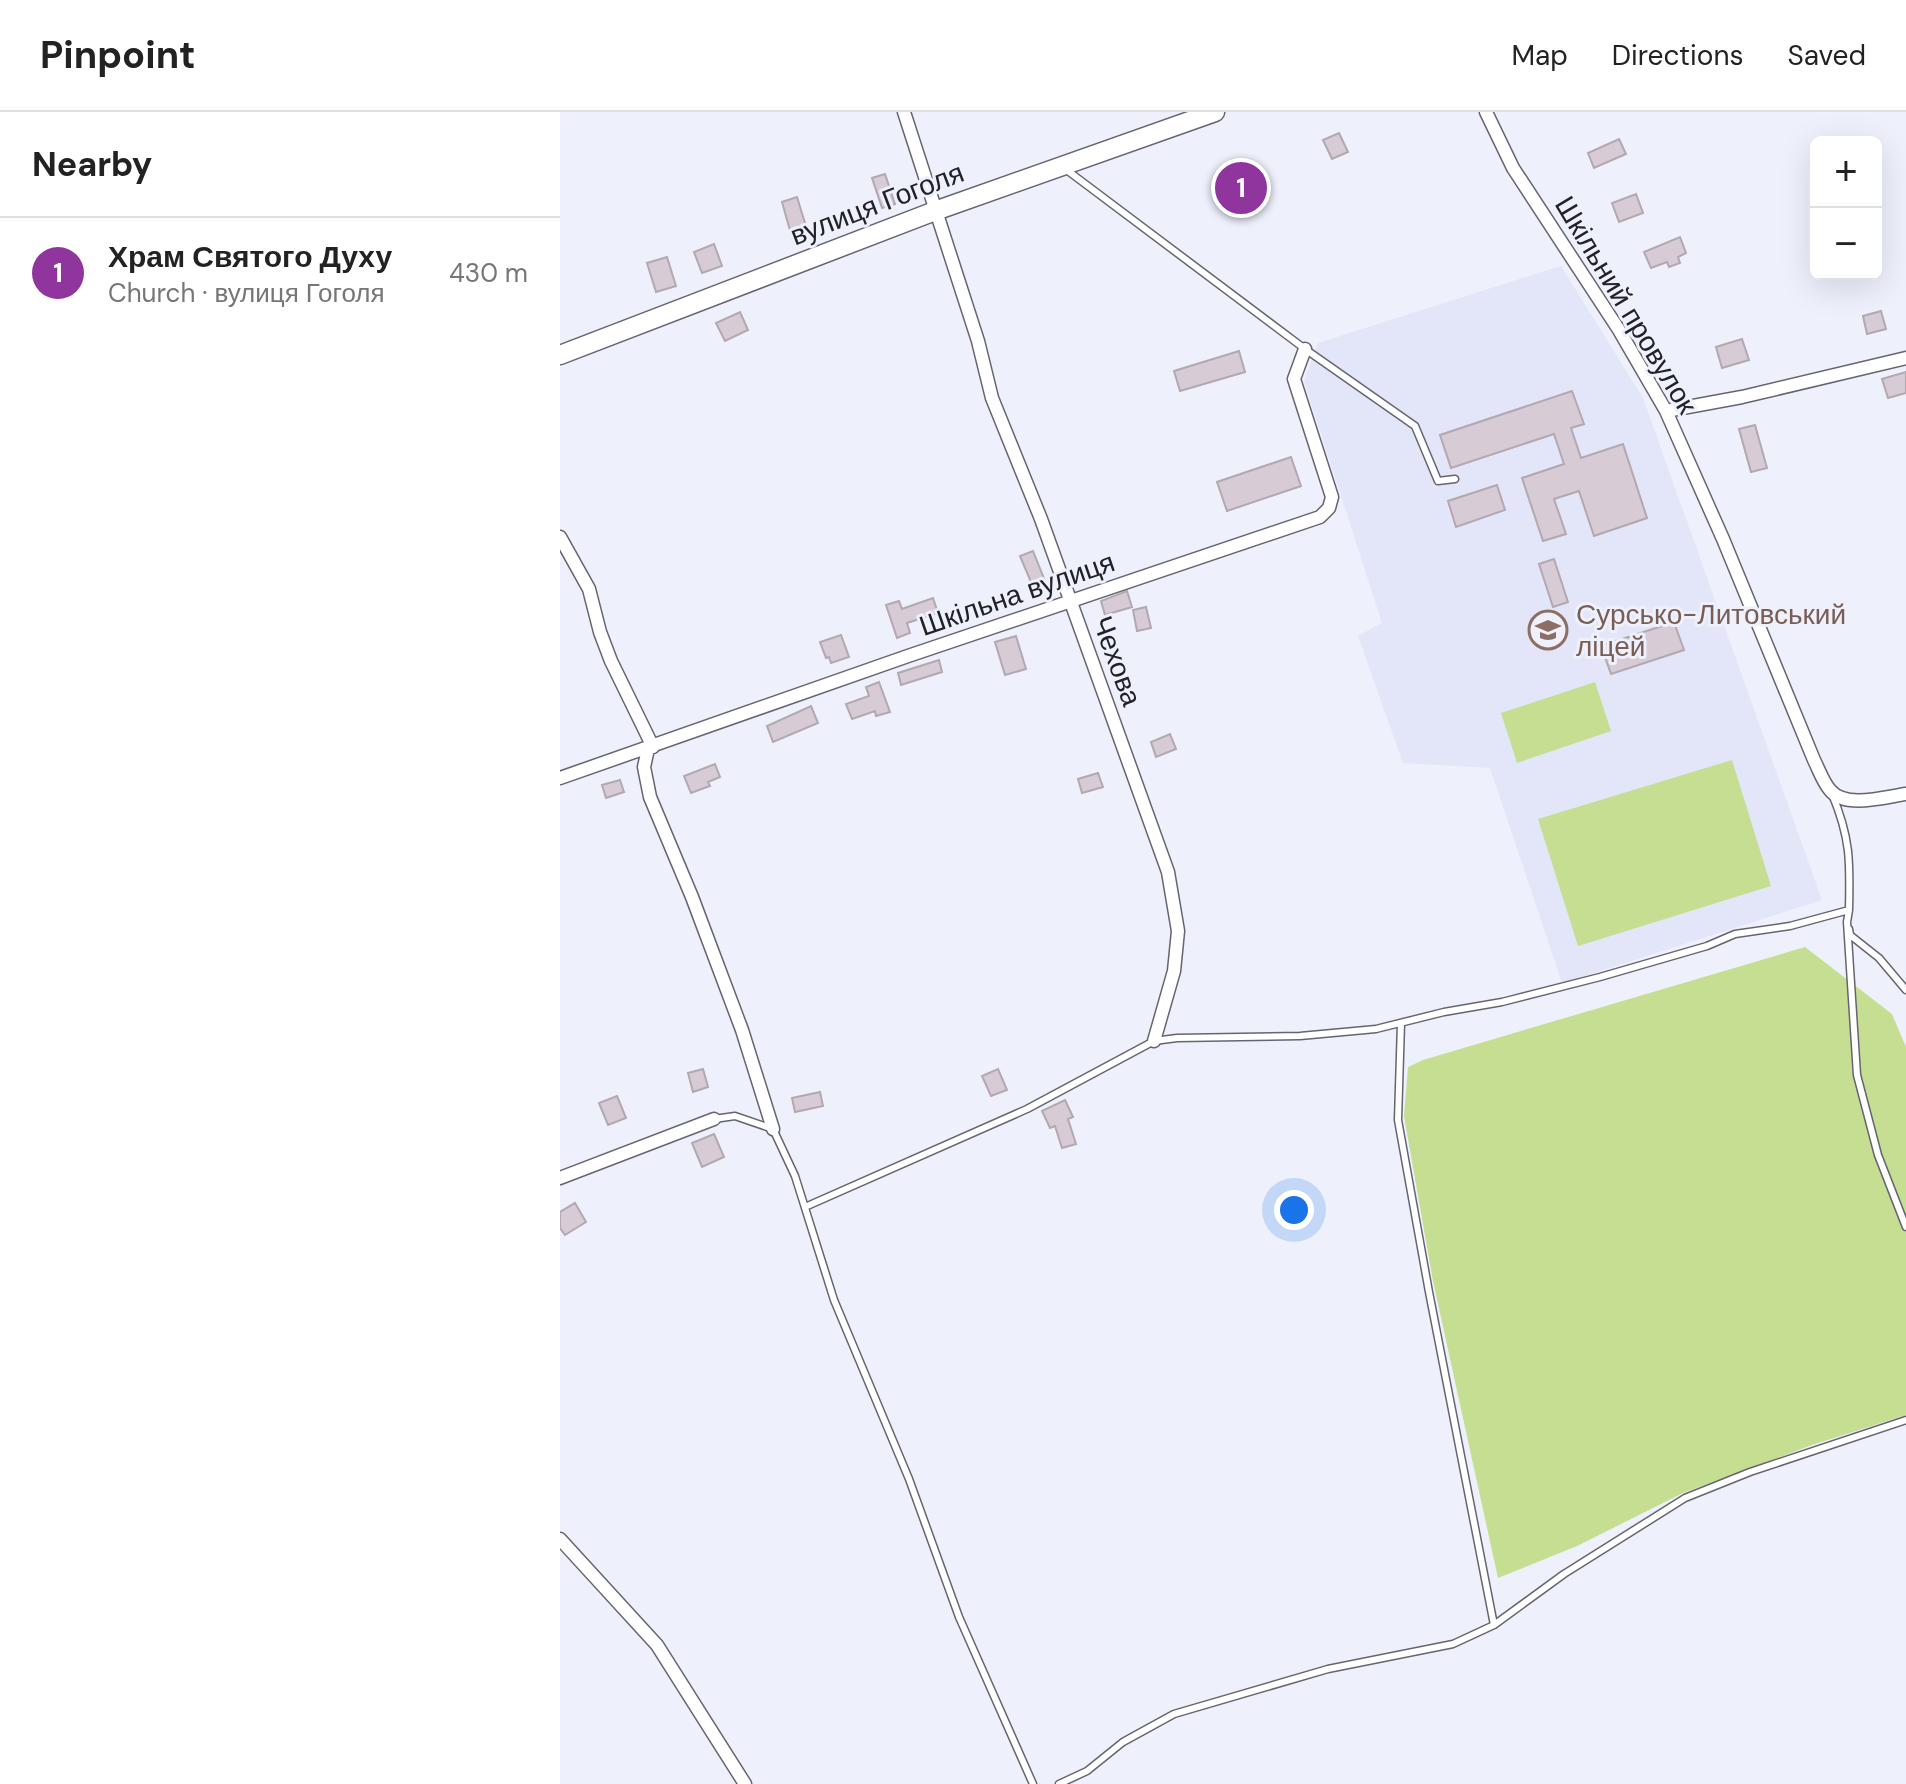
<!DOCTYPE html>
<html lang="en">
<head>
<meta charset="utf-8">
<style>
  body { margin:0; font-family:"DM Sans",sans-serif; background:#f2f2f2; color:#222 }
  .controls { position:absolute; right:24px; top:24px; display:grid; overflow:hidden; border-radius:12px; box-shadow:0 8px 32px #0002 }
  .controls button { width:72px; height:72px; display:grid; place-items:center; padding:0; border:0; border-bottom:2px solid #e0e0e0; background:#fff; color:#222; font:40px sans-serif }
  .you { position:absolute; left:734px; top:1098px; width:28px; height:28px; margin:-20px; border:6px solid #fff; border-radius:50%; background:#1a73e8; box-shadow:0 0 0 12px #1a73e833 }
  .badge { display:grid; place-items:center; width:52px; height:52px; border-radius:50%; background:#90349e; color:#fff; font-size:26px; font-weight:700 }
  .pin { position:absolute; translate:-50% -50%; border:4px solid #fff; box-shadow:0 2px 8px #0006 }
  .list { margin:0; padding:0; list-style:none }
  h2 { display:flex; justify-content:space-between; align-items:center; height:104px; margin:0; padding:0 32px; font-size:34px }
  h2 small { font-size:26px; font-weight:400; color:#767676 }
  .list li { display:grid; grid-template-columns:52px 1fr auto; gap:24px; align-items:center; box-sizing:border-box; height:112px; padding:0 32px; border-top:2px solid #e0e0e0 }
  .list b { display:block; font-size:30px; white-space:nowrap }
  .list p { margin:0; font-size:26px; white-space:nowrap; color:#767676 }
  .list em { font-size:26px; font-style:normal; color:#767676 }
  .map { position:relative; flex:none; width:1346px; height:1672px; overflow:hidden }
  header { display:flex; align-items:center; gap:48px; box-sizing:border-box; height:112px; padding:0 40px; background:#fff; border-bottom:2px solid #e0e0e0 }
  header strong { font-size:38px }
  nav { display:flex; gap:44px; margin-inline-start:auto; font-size:28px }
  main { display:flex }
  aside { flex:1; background:#fff }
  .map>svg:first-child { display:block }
  .built { fill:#e3e5f9 }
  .green { fill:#c6de91 }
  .building { fill:#d7ccd5; stroke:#b2a8b0; stroke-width:2 }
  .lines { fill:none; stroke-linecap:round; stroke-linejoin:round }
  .lane-casing { stroke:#646570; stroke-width:9 }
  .street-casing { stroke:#646570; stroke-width:15 }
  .secondary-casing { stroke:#646570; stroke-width:21 }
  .lane { stroke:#fff; stroke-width:6 }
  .street { stroke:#fff; stroke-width:12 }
  .secondary { stroke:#fff; stroke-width:18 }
  .labels { text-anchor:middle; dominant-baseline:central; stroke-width:6; stroke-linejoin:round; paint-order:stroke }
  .street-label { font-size:28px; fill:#212226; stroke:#eef0fc }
  .education-label { font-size:28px; fill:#785e54; stroke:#eef0fc; text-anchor:start }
</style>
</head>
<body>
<header>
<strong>Pinpoint</strong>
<nav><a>Map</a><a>Directions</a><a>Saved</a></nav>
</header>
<main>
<aside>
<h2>Nearby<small></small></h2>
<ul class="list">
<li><span class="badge">1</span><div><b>Храм Святого Духу</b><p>Church · вулиця Гоголя</p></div><em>430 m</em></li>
</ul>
</aside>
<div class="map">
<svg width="1346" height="1672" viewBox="0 0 1346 1672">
  <rect width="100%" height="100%" fill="#eef0fc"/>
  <path class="built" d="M1001,154L1083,286L1262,788L1002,871L930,656L843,651L798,524L822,511L744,269L758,231Z"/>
  <path class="green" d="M1035,570L1051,619L957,651L941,601Z
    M1172,648L1211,774L1018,834L978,707Z
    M1245,835L1332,902L1346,935V1303L1252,1333L1123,1381L1017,1434L938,1466L873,1169L844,1004L848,955L863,948Z"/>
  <path class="building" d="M779,21L788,40L772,47L763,28Z
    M1059,27L1066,42L1034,56L1028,41Z
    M325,62L335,92L322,96L312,66Z
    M657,62L707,65L705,90L655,87Z
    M1076,82L1083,101L1059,110L1052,91Z
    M237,85L249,124L233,129L222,90Z
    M1120,125L1126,141L1118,145L1120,151L1109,155L1107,150L1091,156L1084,140Z
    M154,132L162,154L142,161L134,140Z
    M107,145L116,174L96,180L87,151Z
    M1321,199L1326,217L1307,222L1303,204Z
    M180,200L188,218L165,229L156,211Z
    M1182,227L1189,248L1162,256L1156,235Z
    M679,239L685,260L620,279L614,259Z
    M1346,260V281L1328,286L1322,267Z
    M1012,279L1024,312L1011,316L1021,346L1063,332L1087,406L1034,424L1019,379L994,387L1006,422L983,429L962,366L1004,352L994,322L891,356L880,323Z
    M1195,313L1207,356L1191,360L1179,317Z
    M731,345L741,374L667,399L657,370Z
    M937,373L945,398L896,415L888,389Z
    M473,439L485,469L473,475L460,444Z
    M994,447L1008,490L993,495L979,452Z
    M567,479L572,495L545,503L541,489Z
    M373,486L378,501L347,511L350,521L337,526L326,493L339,489L342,497Z
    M586,495L591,516L577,519L573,498Z
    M1114,510L1124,538L1051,562L1041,534Z
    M281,523L289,545L271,551L269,545L266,546L260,530Z
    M456,524L466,557L445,563L435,530Z
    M379,548L382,560L341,573L338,561Z
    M319,570L330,600L316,604L315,599L292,607L286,592L309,584L306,575Z
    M251,594L258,611L213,630L207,614Z
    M610,622L616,637L596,645L591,630Z
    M155,652L160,665L148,670L150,674L131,681L124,664Z
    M538,661L543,675L522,681L518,667Z
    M60,668L64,680L46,686L42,673Z
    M143,957L148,975L133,980L128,961Z
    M438,957L447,978L431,984L422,964Z
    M260,980L263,994L235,1000L232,986Z
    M57,984L66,1006L48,1013L39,991Z
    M505,988L513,1005L508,1007L516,1032L502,1036L495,1014L490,1016L482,999Z
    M154,1022L164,1045L142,1055L132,1031Z
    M15,1091L26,1110L5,1123L0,1116V1100Z"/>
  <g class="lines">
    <g class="lane-casing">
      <path id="lane" d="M504,56L745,237L855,314L878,369L895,367
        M1289,798L1287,810L1297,963L1318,1043L1346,1115
        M1289,817L1290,823L1319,846L1346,878
        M841,911L838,1008L869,1180L934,1513
        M154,1007L175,1004L213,1017L235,1064L274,1188L349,1367L399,1505L473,1672
        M245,1095L467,997L594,929L617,926L740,924L816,917L884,900L942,890L1040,865L1147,834L1175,822L1230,814L1289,798C1290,751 1291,727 1272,682
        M499,1672L527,1659L563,1630L614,1602L768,1557L893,1532L934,1513L1004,1462L1125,1386L1190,1360L1346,1308"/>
    </g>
    <g class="street-casing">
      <path id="street" d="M344,0L418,229L432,286L481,407L608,760L618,819L614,859L594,929
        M926,0L953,56L1059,218L1106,299L1163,427L1254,648C1259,658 1263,670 1270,678C1285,697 1325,685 1346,682
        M1106,299L1182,285L1346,246
        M0,425L29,477L40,520L51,549L93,635
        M88,637L84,655L90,685L132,785L182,918L213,1017
        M0,666L348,544L760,405L769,396L772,385L734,267L745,237
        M0,1066L154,1007
        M0,1427L97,1533L185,1672"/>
    </g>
    <g class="secondary-casing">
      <path id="secondary" d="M0,243L375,99L655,0"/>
    </g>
    <use href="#lane" class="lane"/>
    <use href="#street" class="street"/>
    <use href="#secondary" class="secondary"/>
  </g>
  <defs>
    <g id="school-ring" transform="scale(2)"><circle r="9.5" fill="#eef0fc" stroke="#8d6e63" stroke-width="1.5"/><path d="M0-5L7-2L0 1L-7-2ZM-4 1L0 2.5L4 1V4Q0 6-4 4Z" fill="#8d6e63"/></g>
  </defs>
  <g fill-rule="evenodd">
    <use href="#school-ring" x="988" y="518"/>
  </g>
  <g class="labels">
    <g class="street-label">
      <text transform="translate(317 92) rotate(-21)">вулиця Гоголя</text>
      <text transform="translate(1066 193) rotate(59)">Шкільний провулок</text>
      <text transform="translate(457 482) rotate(-19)">Шкільна вулиця</text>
      <text transform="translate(557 549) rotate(70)">Чехова</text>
    </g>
    <g class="education-label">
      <text x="1016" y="502">Сурсько-Литовський<tspan x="1016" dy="32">ліцей</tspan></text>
    </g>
  </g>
</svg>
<div class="controls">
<button>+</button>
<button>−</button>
</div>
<div class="you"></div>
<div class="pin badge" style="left:681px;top:76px">1</div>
</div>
</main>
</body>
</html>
